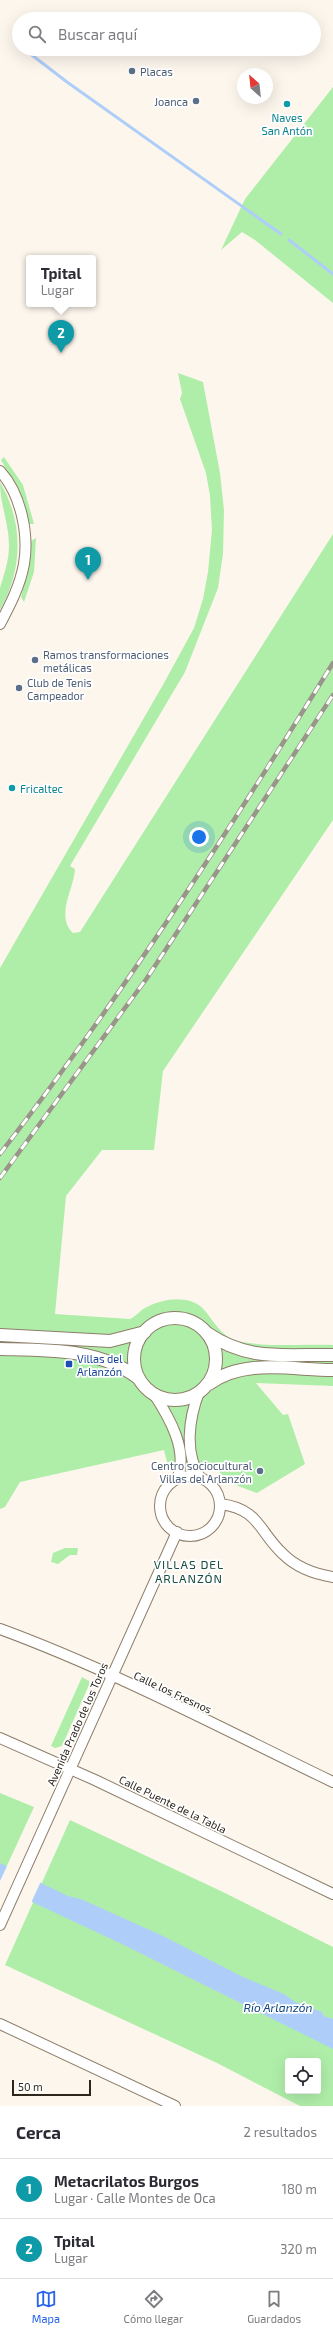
<!DOCTYPE html>
<html lang="es">
<head>
<meta charset="utf-8">
<style>
  body { margin:0; font-family:"Exo 2",sans-serif; background:#f7f7f7; color:#2b2b33 }
  .controls { position:absolute; right:12px; bottom:12px; display:grid; overflow:hidden; border-radius:4px; box-shadow:0 4px 16px #0002 }
  .controls button { width:36px; height:36px; display:grid; place-items:center; padding:0; border:0; border-bottom:1px solid #e1e1e2; background:#fff; color:#2b2b33; font:20px sans-serif }
  .compass { position:absolute; left:237px; top:68px; width:36px; height:36px; border-radius:50%; background:#fff; box-shadow:0 4px 16px #0002; rotate:333deg }
  .scale { position:absolute; left:12px; bottom:10px; width:79px; box-sizing:border-box; padding-left:4px; border:2px solid #2c261d; border-top:0; font-size:11px; line-height:14px; white-space:nowrap; color:#2c261d; -webkit-text-stroke:3px #fff; paint-order:stroke }
  .you { position:absolute; left:199px; top:837px; width:14px; height:14px; margin:-10px; border:3px solid #fff; border-radius:50%; background:#1a73e8; box-shadow:0 0 0 6px #1a73e833 }
  .badge { display:grid; place-items:center; width:26px; height:26px; border-radius:50%; background:#2563eb; color:#fff; font-size:13px; font-weight:700 }
  .pin { position:absolute; translate:-50% -33px; filter:drop-shadow(0 1px 2px #0008) }
  .pin::after { content:''; position:absolute; top:21px; width:14px; height:12px; background:inherit; clip-path:polygon(0 0,100% 0,50% 100%) }
  .popup { position:absolute; left:26px; top:255px; width:70px; height:52px; box-sizing:border-box; display:grid; place-content:center; border-radius:4px; background:#fff; filter:drop-shadow(0 1px 3px #0005); font-size:13px; white-space:nowrap; color:#7c7c81 }
  .popup b { font-size:15px; color:#2b2b33 }
  .popup::after { content:''; position:absolute; left:50%; top:100%; margin-left:-8px; border:8px solid transparent; border-top-color:#fff }
  .list { margin:0; padding:0; list-style:none }
  h2 { display:flex; justify-content:space-between; align-items:center; height:52px; margin:0; padding:0 16px; font-size:17px }
  h2 small { font-size:13px; font-weight:400; color:#7c7c81 }
  .list li { display:grid; grid-template-columns:26px 1fr auto; gap:12px; align-items:center; box-sizing:border-box; height:60px; padding:0 16px; border-top:1px solid #e1e1e2 }
  .list b { display:block; font-size:15px; white-space:nowrap }
  .list p { margin:0; font-size:13px; white-space:nowrap; color:#7c7c81 }
  .list em { font-size:13px; font-style:normal; color:#7c7c81 }
  .icon { flex:none; width:22px; height:22px; fill:none; stroke:currentColor; stroke-width:2; stroke-linecap:round; stroke-linejoin:round }
  .map { position:relative; flex:none; width:333px; height:2106px; overflow:hidden }
  .search { position:absolute; background:#fff; box-shadow:0 4px 16px #0002; left:12px; right:12px; top:12px; height:44px; display:flex; align-items:center; gap:10px; box-sizing:border-box; padding:0 14px; border-radius:22px; color:#7c7c81; font-size:15px }
  .sheet { height:172px; background:#fff }
  nav { display:flex; justify-content:space-around; align-items:center; box-sizing:border-box; height:56px; border-top:1px solid #e1e1e2; background:#fff; font-size:11px; color:#7c7c81 }
  nav a { display:grid; justify-items:center; gap:2px }
  nav .on { color:#2563eb }
  .map>svg:first-child { display:block }
  .green { fill:#afeea9; fill-rule:evenodd }
  .water { fill:#aecef9 }
  .pier { fill:#fdf6ed }
  .lines { fill:none; stroke-linecap:round; stroke-linejoin:round }
  .stream { stroke:#aecef9; stroke-width:3 }
  .minor-casing { stroke:#8e7e69; stroke-width:12 }
  .tertiary-casing { stroke:#8e7e69; stroke-width:14 }
  .minor { stroke:#fff; stroke-width:10 }
  .tertiary { stroke:#fff; stroke-width:12 }
  .rail-casing { stroke:#9b948b; stroke-width:4.5 }
  .rail { stroke:#fff; stroke-width:3; stroke-dasharray:9; stroke-linecap:butt }
  .service-dot { fill:#5c6f8a; stroke:#fff; stroke-width:1.5 }
  .culture-dot { fill:#0f9aa8; stroke:#fff; stroke-width:1.5 }
  .transit-dot { fill:#1a4fb4; stroke:#fff; stroke-width:1.5 }
  .labels { text-anchor:middle; dominant-baseline:central; stroke-width:3.5; stroke-linejoin:round; paint-order:stroke }
  .service-label { font-size:11px; fill:#4e5e75; stroke:#fff; text-anchor:start }
  .culture-label { font-size:11px; fill:#0d838f; stroke:#fff }
  .transit-label { font-size:11px; fill:#164399; stroke:#fff; text-anchor:start }
  .street-label { font-size:11px; fill:#2c261d; stroke:#fff }
  .neighbourhood-label { font-size:12px; letter-spacing:1px; fill:#184d40; stroke:#fff }
  .water-label { font-size:12px; font-style:italic; fill:#0e4380; stroke:#fff }
</style>
</head>
<body>
<div class="map">
<svg width="333" height="2106" viewBox="0 0 333 2106">
  <rect width="100%" height="100%" fill="#fdf6ed"/>
  <path class="green" d="M333,87V303L255,240L242,232L221,250L245,199Z
    M178,373L203,382L220,473L224,510L223,554L218,588L185,672L70,866L75,869C74,889 55,916 73,933L80,932L333,534V820L163,1071L154,1150H102L66,1196L55,1314L130,1319C138,1315 140,1310 147,1307C165,1298 192,1294 206,1312C213,1321 221,1334 232,1339C254,1348 308,1344 333,1345V1386L256,1383L283,1415L288,1414L305,1464L257,1493L233,1484L210,1464L169,1470L164,1450L20,1482L5,1507L0,1509V968L164,683L194,628L203,599L208,572L212,530L210,496L206,473L180,399L182,393Z
    M4,457L23,485L34,524H29L17,488L1,460Z
    M0,482C24,523 23,569 0,610C0,603 0,594 0,588C4,574 9,561 9,546C9,523 0,505 0,482Z
    M36,538L34,572L24,602L21,597L27,573L31,541Z
    M65,1548H78L77,1555H70L58,1564L51,1562L53,1553Z
    M82,1677L89,1681V1685L62,1746L55,1748L51,1746Z
    M0,1793L34,1807L0,1881Z
    M70,1820L225,1893L333,1947V2106H300L217,2063L5,1965ZM288,2061H318V2091H288Z"/>
  <path class="water" d="M0,1863L68,1896L81,1899L163,1936L243,1977L284,1994L295,2002L322,2012L324,2016L333,2019V2049L124,1945L0,1887Z"/>
  <path class="pier" d="M8,1864L42,1879L31,1903L0,1889V1881Z"/>
  <g class="lines">
    <path class="stream" d="M16,43L19,45
      M24,49L67,82L281,234
      M289,240L333,274"/>
    <g class="minor-casing">
      <path id="minor" d="M0,471C21,494 29,534 24,564C20,586 10,605 0,624
        M199,1392C189,1418 184,1453 200,1477
        M154,1394C169,1417 189,1451 177,1479
        M160 1506a30 30 0 1 1 60 0a30 30 0 1 1-60 0Z
        M220,1504C260,1509 258,1531 283,1554C297,1568 314,1574 333,1577
        M0,1629C114,1671 223,1729 333,1782
        M0,1738L95,1780L333,1894
        M0,1925L177,1532
        M0,2024L175,2106"/>
    </g>
    <g class="tertiary-casing">
      <path id="tertiary" d="M134 1359a41 41 0 1 1 82 0a41 41 0 1 1-82 0Z
        M207,1333C249,1362 285,1354 333,1355
        M0,1335L110,1341L145,1332
        M0,1349C47,1350 99,1348 138,1378
        M209,1384C244,1358 292,1370 333,1370"/>
    </g>
    <use href="#minor" class="minor"/>
    <use href="#tertiary" class="tertiary"/>
    <g class="rail-casing">
      <path id="rail" d="M0,1154C121,997 229,831 333,663
        M0,1178L147,978L333,695"/>
    </g>
    <use href="#rail" class="rail"/>
  </g>
  <g class="service-dot">
    <circle cx="132" cy="71" r="4"/>
    <circle cx="196" cy="101" r="4"/>
    <circle cx="35" cy="660" r="4"/>
    <circle cx="19" cy="688" r="4"/>
    <circle cx="260" cy="1471" r="4"/>
  </g>
  <g class="culture-dot">
    <circle cx="287" cy="104" r="4"/>
    <circle cx="12" cy="788" r="4"/>
  </g>
  <rect class="transit-dot" x="65" y="1360" width="8" height="8" rx="2"/>
  <g class="labels">
    <g class="service-label">
      <text x="140" y="71">Placas</text>
      <text x="188" y="101" text-anchor="end">Joanca</text>
      <text x="43" y="654">Ramos transformaciones<tspan x="43" dy="13">metálicas</tspan></text>
      <text x="27" y="682">Club de Tenis<tspan x="27" dy="13">Campeador</tspan></text>
      <text x="252" y="1465" text-anchor="end">Centro sociocultural<tspan x="252" dy="13">Villas del Arlanzón</tspan></text>
    </g>
    <g class="culture-label">
      <text x="287" y="117">Naves<tspan x="287" dy="13">San Antón</tspan></text>
      <text x="20" y="788" text-anchor="start">Fricaltec</text>
    </g>
    <g class="transit-label">
      <text x="77" y="1358">Villas del<tspan x="77" dy="13">Arlanzón</tspan></text>
    </g>
    <g class="street-label">
      <text transform="translate(173 1692) rotate(25)">Calle los Fresnos</text>
      <text transform="translate(77 1724) rotate(-66)">Avenida Prado de los Toros</text>
      <text transform="translate(173 1804) rotate(26)">Calle Puente de la Tabla</text>
    </g>
    <g class="neighbourhood-label">
      <text x="189" y="1564">VILLAS DEL<tspan x="189" dy="14">ARLANZÓN</tspan></text>
    </g>
    <g class="water-label">
      <text x="278" y="2007">Río Arlanzón</text>
    </g>
  </g>
</svg>
<div class="controls">
<button><svg class="icon" aria-label="locate" viewBox="0 0 24 24"><circle cx="12" cy="12" r="6"/><path d="M12 2v4M12 18v4M2 12h4M18 12h4"/></svg></button>
</div>
<svg class="compass" viewBox="-18 -18 36 36"><path d="M0-13l5 13h-10z" fill="#e53935"/><path d="M0 13l5-13h-10z" fill="#7c7c81"/></svg>
<div class="scale">50 m</div>
<div class="you"></div>
<div class="pin badge" style="left:88px;top:580px;background:#0f9aa8">1</div>
<div class="pin badge" style="left:61px;top:353px;background:#0f9aa8">2</div>
<div class="popup"><b>Tpital</b>Lugar</div>
<div class="search"><svg class="icon" aria-label="search" viewBox="0 0 24 24"><circle cx="10" cy="10" r="6"/><path d="M15 15l6 6"/></svg>Buscar aquí</div>
</div>
<section class="sheet">
<h2>Cerca<small>2 resultados</small></h2>
<ul class="list">
<li><span class="badge" style="background:#0f9aa8">1</span><div><b>Metacrilatos Burgos</b><p>Lugar · Calle Montes de Oca</p></div><em>180 m</em></li>
<li><span class="badge" style="background:#0f9aa8">2</span><div><b>Tpital</b><p>Lugar</p></div><em>320 m</em></li>
</ul>
</section>
<nav>
<a class="on"><svg class="icon" aria-label="map" viewBox="0 0 24 24"><path d="M3 6l6-2 6 2 6-2v14l-6 2-6-2-6 2zM9 4v14M15 6v14"/></svg>Mapa</a>
<a><svg class="icon" aria-label="directions" viewBox="0 0 24 24"><path d="M12 3l9 9-9 9-9-9zM9 14v-3h6M13 9l2 2-2 2"/></svg>Cómo llegar</a>
<a><svg class="icon" aria-label="saved" viewBox="0 0 24 24"><path d="M7 4h10v16l-5-4-5 4z"/></svg>Guardados</a>
</nav>
</body>
</html>
